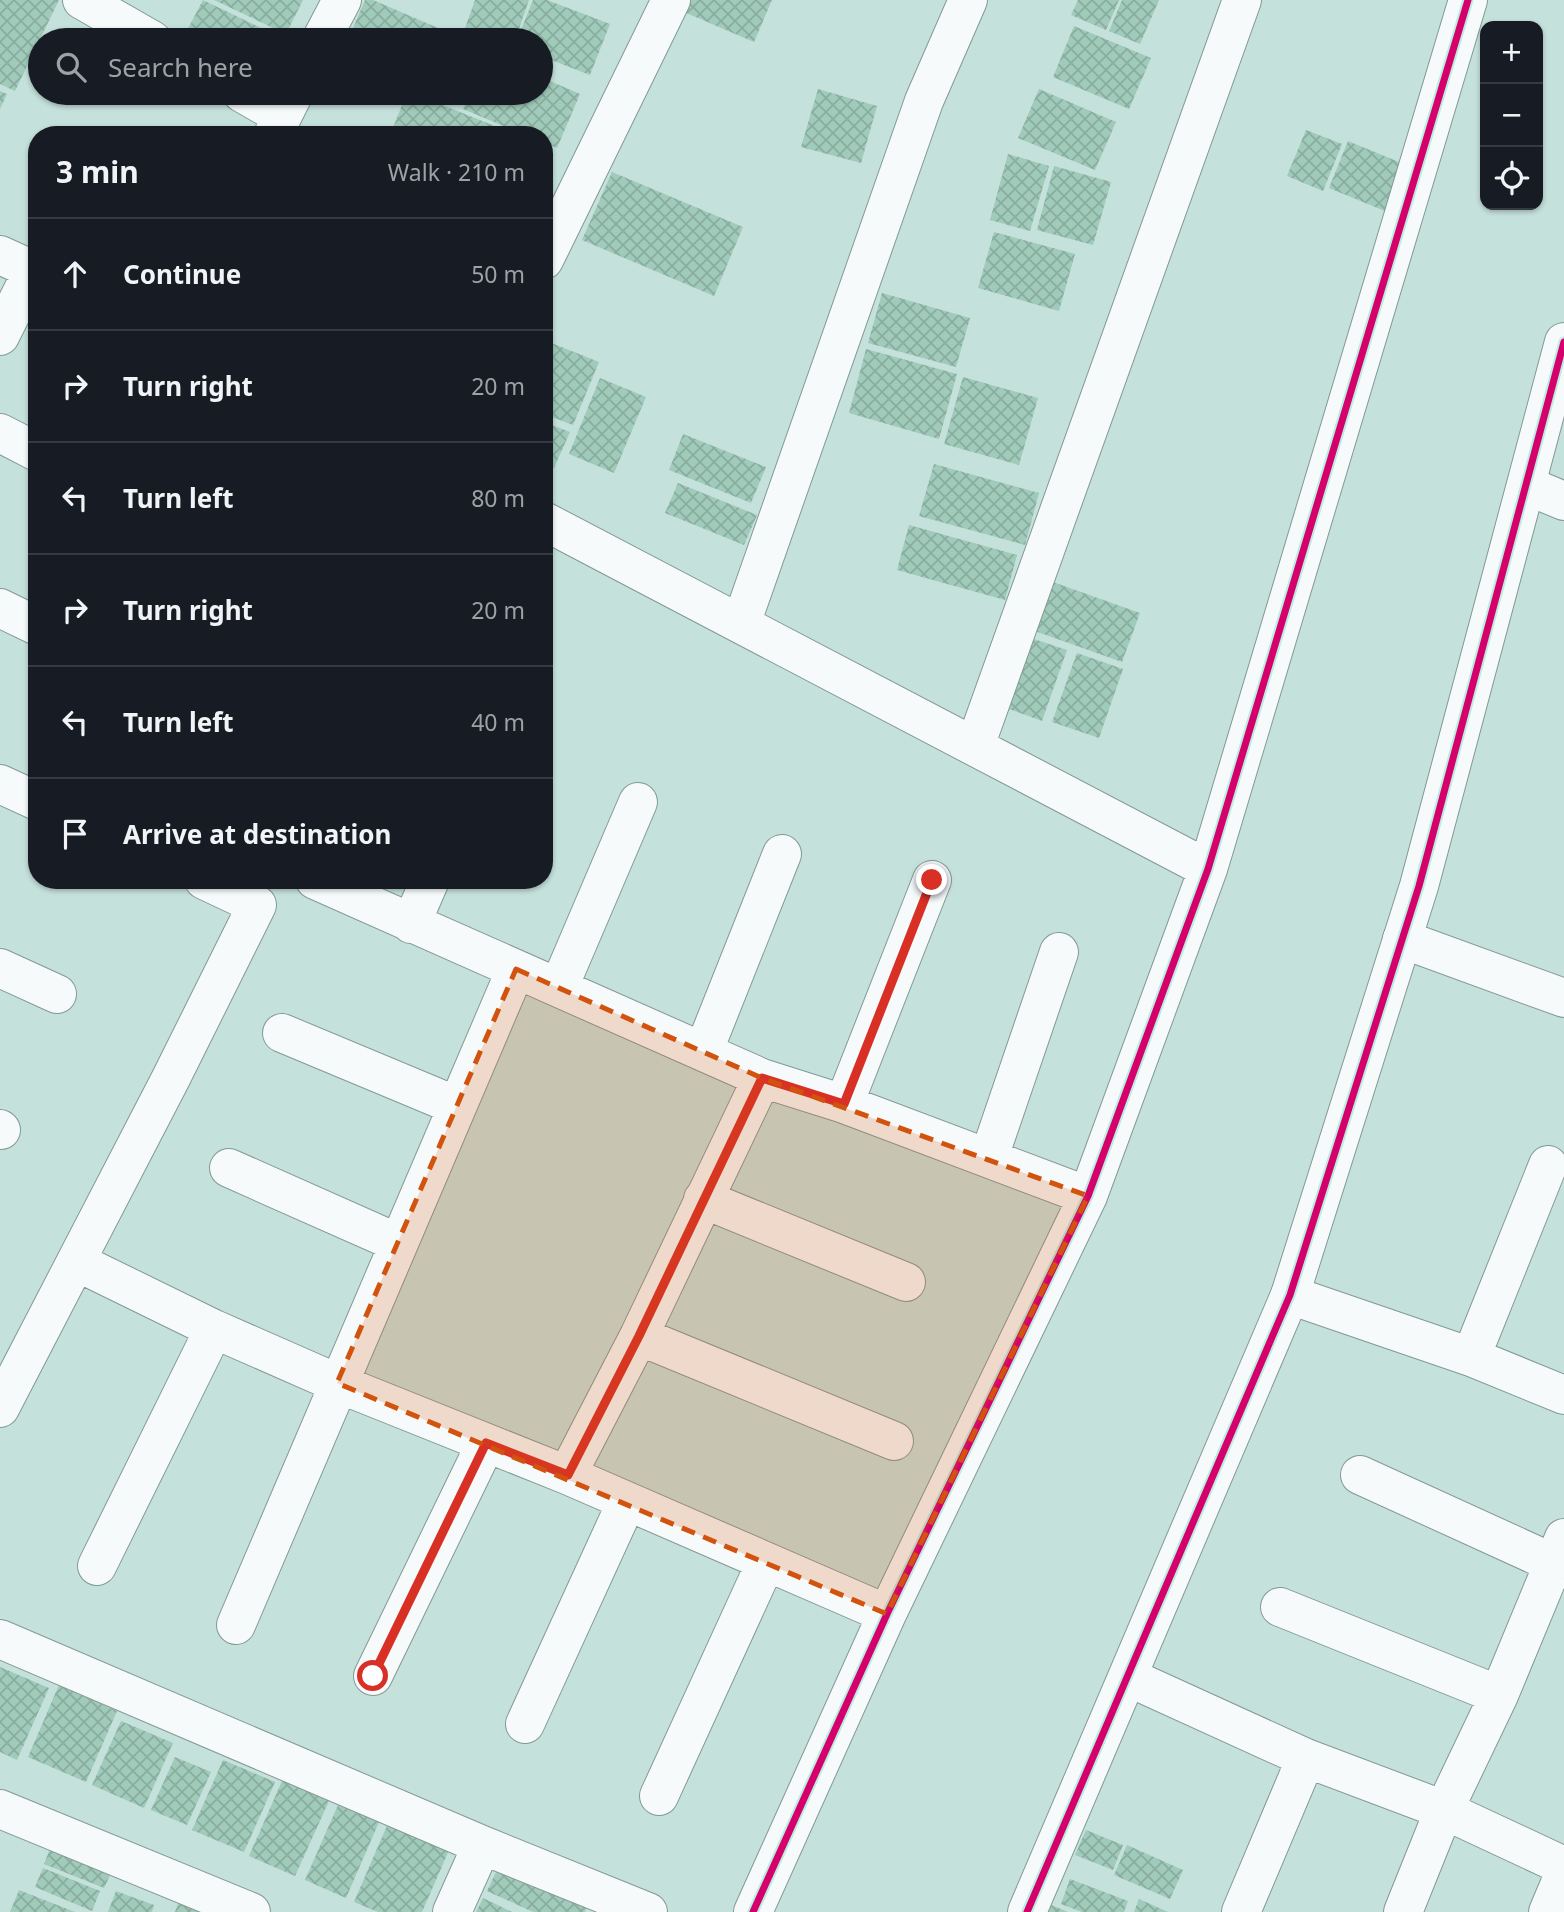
<!DOCTYPE html>
<html lang="en">
<head>
<meta charset="utf-8">
<style>
  body { margin:0; font-family:"Noto Sans",sans-serif; background:#242831; color:#f1f3f6 }
  .controls { position:absolute; right:21px; top:21px; display:grid; overflow:hidden; border-radius:14px; box-shadow:0 2px 5px #0004 }
  .controls button { width:63px; height:63px; display:grid; place-items:center; padding:0; border:0; border-bottom:2px solid #363941; background:#171b24; color:#f1f3f6; font:35px sans-serif }
  .stop { position:absolute; width:21px; height:21px; margin:-16px; border:5px solid #d93025; border-radius:50%; background:#fff }
  .stop.end { background:#d93025; border-color:#fff; box-shadow:0 2px 7px #0008 }
  .list { margin:0; padding:0; list-style:none }
  h2 { display:flex; justify-content:space-between; align-items:center; height:91px; margin:0; padding:0 28px; font-size:30px }
  h2 small { font-size:23px; font-weight:400; color:#9ea1a6 }
  .list li { display:grid; grid-template-columns:46px 1fr auto; gap:21px; align-items:center; box-sizing:border-box; height:112px; padding:0 28px; border-top:2px solid #363941 }
  .list b { display:block; font-size:26px; white-space:nowrap }
  .list em { font-size:23px; font-style:normal; color:#9ea1a6 }
  .icon { flex:none; width:38px; height:38px; fill:none; stroke:currentColor; stroke-width:2; stroke-linecap:round; stroke-linejoin:round }
  .map { position:relative; flex:none; width:1564px; height:1912px; overflow:hidden }
  .search { position:absolute; background:#171b24; box-shadow:0 2px 5px #0004; left:28px; top:28px; width:525px; height:77px; display:flex; align-items:center; gap:18px; box-sizing:border-box; padding:0 24px; border-radius:38px; color:#9ea1a6; font-size:26px }
  .panel { position:absolute; background:#171b24; box-shadow:0 2px 5px #0004; left:28px; top:126px; width:525px; height:763px; border-radius:28px }
  .map>svg:first-child { display:block }
  .building { fill:url(#building-cross-hatch) }
  .lines { fill:none; stroke-linecap:round; stroke-linejoin:round }
  .minor-casing { stroke:#839995; stroke-width:40 }
  .tertiary-casing { stroke:#839995; stroke-width:40 }
  .minor { stroke:#f6fafa; stroke-width:38 }
  .tertiary { stroke:#f6fafa; stroke-width:38 }
  .cycleway-casing { stroke:#b9ede1; stroke-width:11 }
  .cycleway { stroke:#d6006c; stroke-width:7 }
  .route { stroke:#d93025; stroke-width:9 }
  .marked { fill:#d2530e; fill-opacity:0.2; stroke:#d2530e; stroke-width:5; stroke-dasharray:14 9; stroke-linejoin:round }
</style>
</head>
<body>
<div class="map">
<svg width="1564" height="1912" viewBox="0 0 1564 1912">
  <defs>
    <pattern id="building-cross-hatch" width="8" height="8" patternUnits="userSpaceOnUse" patternTransform="scale(1.75)"><rect width="8" height="8" fill="#a0cab9"/><path d="M0 0l8 8M0 8l8-8" fill="none" stroke="#89ad9e"/></pattern>
  </defs>
  <rect width="100%" height="100%" fill="#c5e1db"/>
  <path class="building" d="M0,0H59L15,91L0,84Z
    M203,0L282,38L281,40L183,38Z
    M214,0H303L286,34Z
    M365,0H373L466,40H348Z
    M475,0H529L515,40H491L464,31Z
    M533,0H547L610,24L590,75L541,56V40H517Z
    M681,0H772L754,42L677,9Z
    M1078,0H1119L1106,30L1071,15Z
    M1122,0H1159L1140,44L1109,31Z
    M1074,26L1151,58L1129,109L1053,77Z
    M541,77L580,94L557,148L544,143V135H525L463,109L470,93H541Z
    M818,89L877,106L861,163L801,147Z
    M1039,89L1116,122L1095,170L1018,138Z
    M0,91L7,94L0,109Z
    M407,93H413L517,135H390Z
    M322,128L337,135H319Z
    M1306,130L1342,144L1323,191L1287,176Z
    M1348,141L1411,167L1392,214L1329,188Z
    M1008,154L1049,166L1030,231L990,220Z
    M1054,166L1111,182L1093,245L1037,230Z
    M612,172L743,227L714,296L582,240Z
    M994,232L1075,254L1059,311L978,288Z
    M882,293L970,318L956,367L868,343Z
    M544,340L599,362L573,425L544,414Z
    M866,349L957,374L939,439L849,413Z
    M963,377L1038,398L1019,465L944,444Z
    M600,378L646,397L614,473L569,454Z
    M544,422L570,432L554,468L544,464Z
    M683,434L766,467L751,503L669,470Z
    M934,464L1039,493L1025,545L919,516Z
    M678,483L757,515L744,545L665,513Z
    M909,525L1017,555L1005,600L897,570Z
    M1050,581L1140,613L1122,662L1032,630Z
    M1031,638L1067,650L1042,721L1006,708Z
    M1077,653L1123,669L1099,738L1052,722Z
    M0,1667L49,1688L17,1760L0,1752Z
    M59,1685L117,1711L86,1782L28,1757Z
    M121,1721L173,1743L144,1808L92,1785Z
    M175,1757L211,1772L187,1825L151,1810Z
    M223,1760L275,1782L244,1852L192,1830Z
    M282,1781L329,1801L295,1876L249,1856Z
    M338,1805L379,1822L346,1898L305,1880Z
    M389,1821L450,1848L422,1912H378L354,1902Z
    M1086,1830L1123,1845L1113,1870L1075,1855Z
    M52,1844L113,1869L104,1888L44,1864Z
    M1127,1845L1183,1870L1170,1899L1114,1875Z
    M503,1857L592,1897L585,1912H533L487,1891Z
    M43,1868L100,1891L92,1911L35,1887Z
    M1070,1879L1128,1901L1124,1912H1082L1061,1904Z
    M19,1890L75,1912H10Z
    M116,1891L154,1905L152,1912H108Z
    M180,1898L215,1912H175Z
    M483,1898L512,1912H476Z
    M1139,1899L1168,1912H1134Z
    M1051,1905L1068,1912H1048Z"/>
  <g class="lines">
    <g class="minor-casing">
      <path id="minor" d="M82,0L152,40
        M321,40L342,0
        M242,93L282,116
        M273,135L294,93
        M0,255L33,270L0,336
        M544,260L671,0
        M0,433L37,452
        M1528,486L1564,501
        M544,521L1208,869
        M0,608L37,626
        M741,624L924,101L968,0
        M975,746L1242,0
        M0,784L37,801
        M315,880L762,1078L844,1104L1088,1196
        M411,924L430,880
        M1402,939L1564,998
        M0,968L57,994
        M559,987L638,802
        M282,1033L457,1106
        M704,1050L782,854
        M844,1104L932,880
        M0,1129L1,1130
        M989,1157L1059,952
        M229,1168L398,1243
        M703,1199L906,1282
        M77,1262L214,1329L337,1383L567,1475L887,1614
        M1290,1295L1471,1357L1564,1395
        M639,1336L894,1441
        M1471,1357L1548,1165
        M0,1408L171,1078L257,905L204,880
        M567,1475L639,1336L762,1078
        M1360,1475L1553,1563
        M97,1566L214,1329
        M1280,1607L1499,1695
        M236,1625L516,969
        M0,1639L482,1845L648,1912
        M373,1676L486,1443
        M1128,1677L1306,1758L1444,1810L1564,1866
        M525,1724L627,1501
        M659,1796L766,1562
        M0,1809L251,1912
        M452,1912L482,1845
        M753,1912L887,1614L1088,1196L1208,869L1468,0
        M1241,1912L1306,1758
        M1403,1912L1444,1810L1499,1695L1564,1538
        M1548,1912L1564,1874"/>
    </g>
    <g class="tertiary-casing">
      <path id="tertiary" d="M1027,1912L1290,1295L1419,886L1564,342"/>
    </g>
    <use href="#minor" class="minor"/>
    <use href="#tertiary" class="tertiary"/>
    <g class="cycleway-casing">
      <path id="cycleway" d="M753,1912L887,1614L1088,1196L1208,869L1468,0
        M1027,1912L1290,1295L1419,886L1564,342"/>
    </g>
    <use href="#cycleway" class="cycleway"/>
  </g>
  <g class="lines">
    <path class="route" d="M373,1676L486,1443L568,1475L639,1336L762,1078L844,1104L932,880"/>
  </g>
  <path class="marked" d="M516,969L762,1078L1088,1196L887,1614L337,1383Z"/>
</svg>
<div class="controls">
<button>+</button>
<button>−</button>
<button><svg class="icon" aria-label="locate" viewBox="0 0 24 24"><circle cx="12" cy="12" r="6"/><path d="M12 2v4M12 18v4M2 12h4M18 12h4"/></svg></button>
</div>
<div class="stop" style="left:373px;top:1676px"></div>
<div class="stop end" style="left:932px;top:880px"></div>
<div class="search"><svg class="icon" aria-label="search" viewBox="0 0 24 24"><circle cx="10" cy="10" r="6"/><path d="M15 15l6 6"/></svg>Search here</div>
<section class="panel">
<h2>3 min<small>Walk · 210 m</small></h2>
<ul class="list">
<li><svg class="icon" aria-label="ahead" viewBox="0 0 24 24"><path d="M12 20V5M6 11l6-6 6 6"/></svg><div><b>Continue</b></div><em>50 m</em></li>
<li><svg class="icon" aria-label="right" viewBox="0 0 24 24"><path d="M7 20v-9h11M14 6l5 5-5 5"/></svg><div><b>Turn right</b></div><em>20 m</em></li>
<li><svg class="icon" aria-label="left" viewBox="0 0 24 24"><path d="M17 20v-9H6M10 6l-5 5 5 5"/></svg><div><b>Turn left</b></div><em>80 m</em></li>
<li><svg class="icon" aria-label="right" viewBox="0 0 24 24"><path d="M7 20v-9h11M14 6l5 5-5 5"/></svg><div><b>Turn right</b></div><em>20 m</em></li>
<li><svg class="icon" aria-label="left" viewBox="0 0 24 24"><path d="M17 20v-9H6M10 6l-5 5 5 5"/></svg><div><b>Turn left</b></div><em>40 m</em></li>
<li><svg class="icon" aria-label="arrive" viewBox="0 0 24 24"><path d="M6 21V4h12l-3 4 3 4H6"/></svg><div><b>Arrive at destination</b></div></li>
</ul>
</section>
</div>
</body>
</html>
